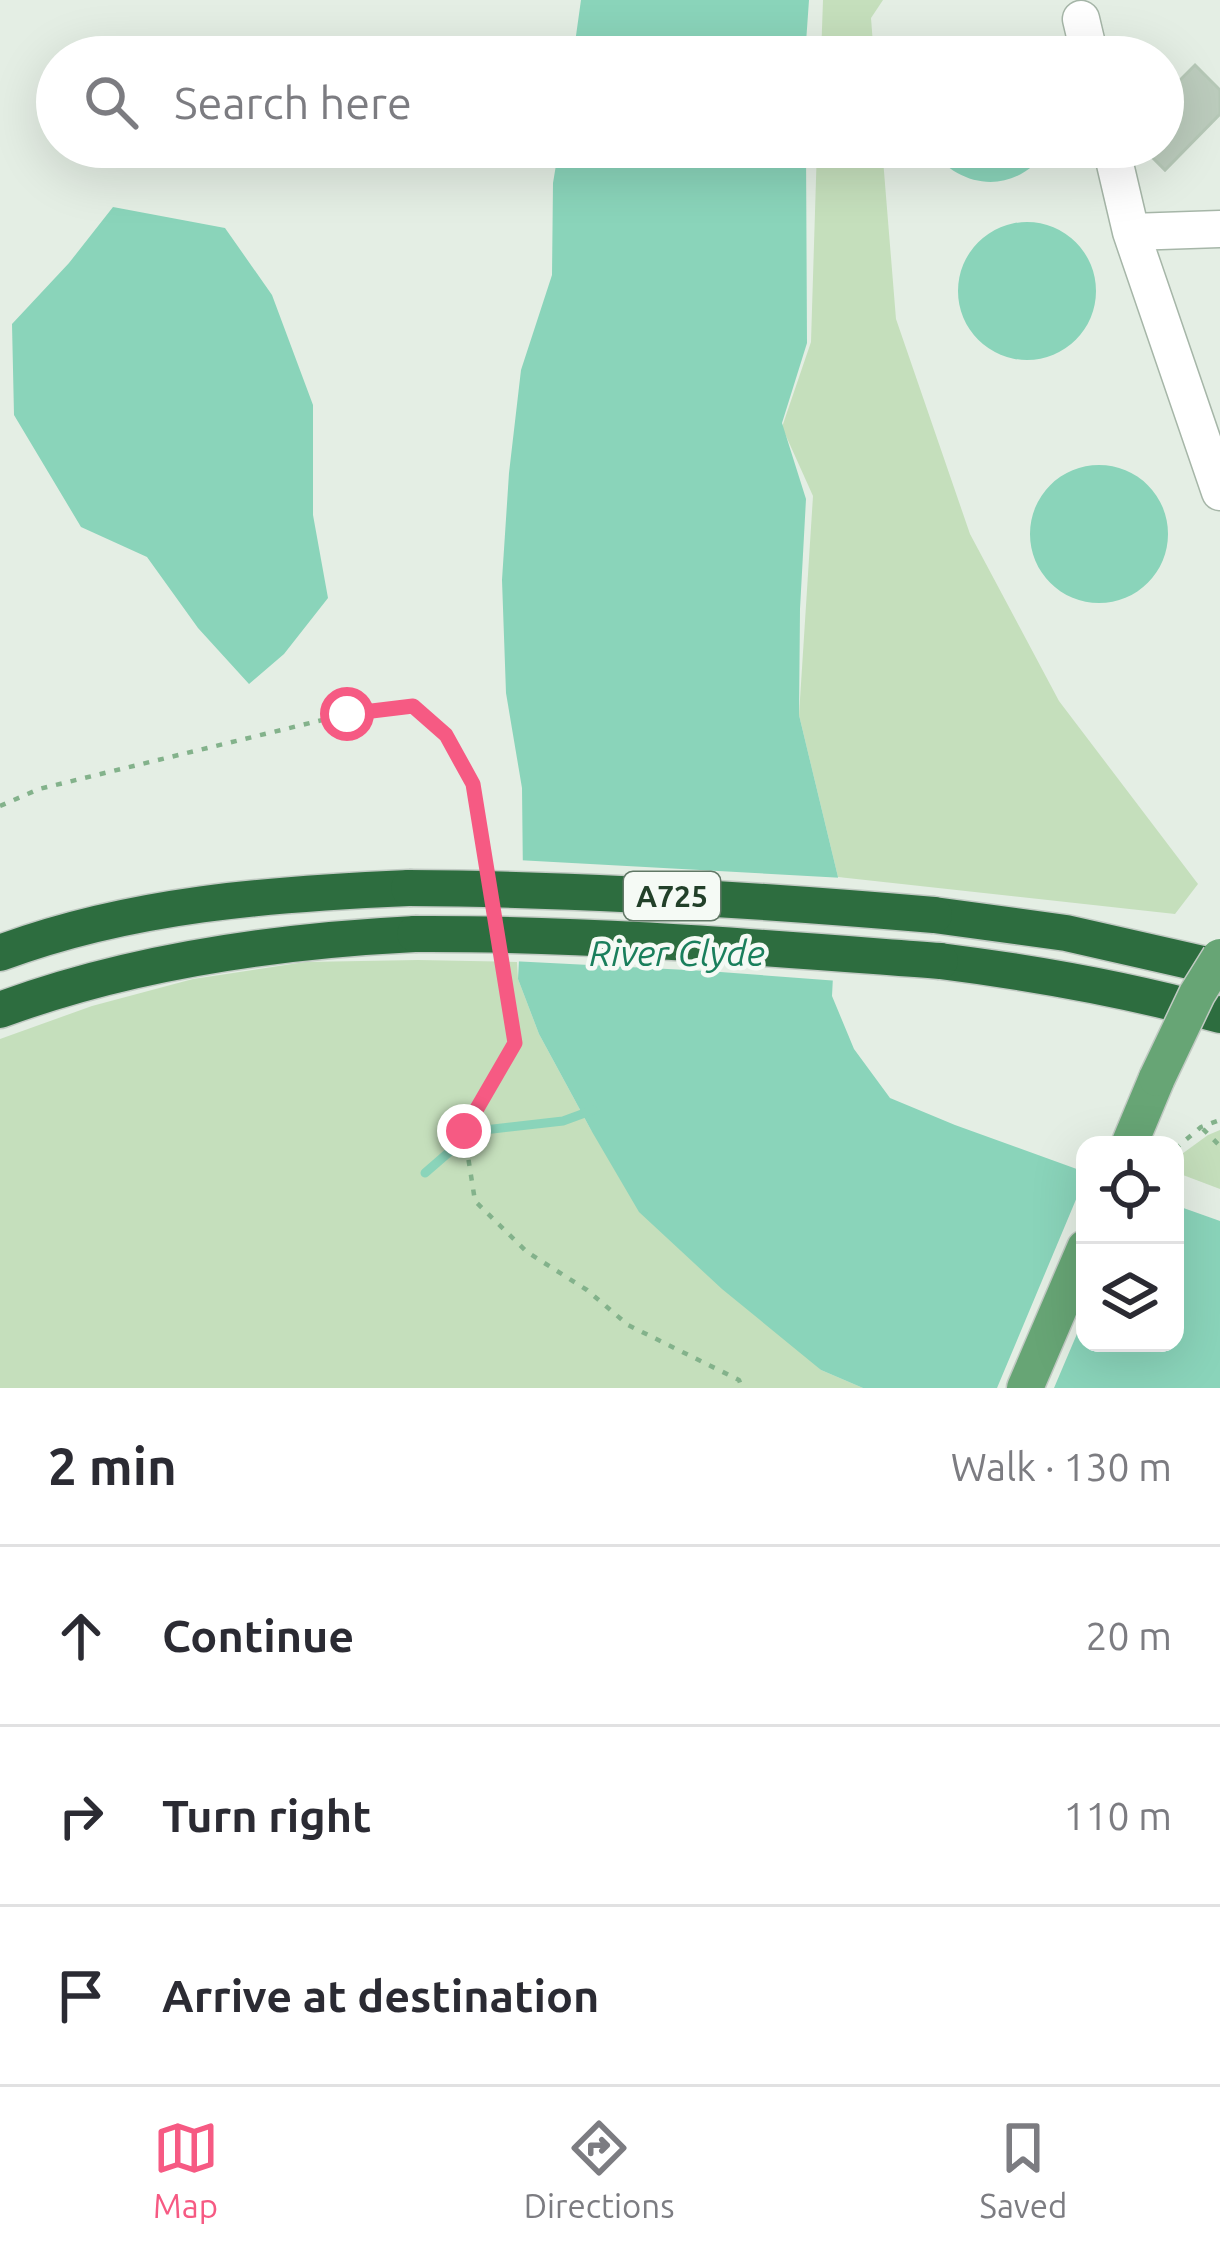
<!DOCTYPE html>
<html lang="en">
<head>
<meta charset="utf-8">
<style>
  body { margin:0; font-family:Ubuntu,sans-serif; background:#f7f7f7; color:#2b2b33 }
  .controls { position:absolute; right:36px; bottom:36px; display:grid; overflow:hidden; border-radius:24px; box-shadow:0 12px 48px #0002 }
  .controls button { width:108px; height:108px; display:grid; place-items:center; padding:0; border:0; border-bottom:3px solid #e1e1e2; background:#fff; color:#2b2b33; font:60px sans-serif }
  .stop { position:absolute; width:36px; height:36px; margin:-27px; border:9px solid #f65a83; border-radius:50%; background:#fff }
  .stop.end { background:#f65a83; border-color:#fff; box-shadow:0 3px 12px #0008 }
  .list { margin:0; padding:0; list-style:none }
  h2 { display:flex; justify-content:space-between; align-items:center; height:156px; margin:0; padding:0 48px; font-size:51px }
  h2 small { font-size:39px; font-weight:400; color:#7c7c81 }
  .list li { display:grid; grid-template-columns:78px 1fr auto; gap:36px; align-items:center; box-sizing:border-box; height:180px; padding:0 48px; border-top:3px solid #e1e1e2 }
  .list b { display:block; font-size:45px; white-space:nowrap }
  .list em { font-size:39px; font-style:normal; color:#7c7c81 }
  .icon { flex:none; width:66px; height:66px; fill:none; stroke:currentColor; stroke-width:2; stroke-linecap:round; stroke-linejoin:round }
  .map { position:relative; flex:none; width:1220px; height:1388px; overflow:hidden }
  .search { position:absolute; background:#fff; box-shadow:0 12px 48px #0002; left:36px; right:36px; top:36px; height:132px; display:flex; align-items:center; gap:30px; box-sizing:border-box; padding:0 42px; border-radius:66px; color:#7c7c81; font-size:45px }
  .sheet { height:696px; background:#fff }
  nav { display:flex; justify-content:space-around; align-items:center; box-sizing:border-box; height:168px; border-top:3px solid #e1e1e2; background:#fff; font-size:33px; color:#7c7c81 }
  nav a { display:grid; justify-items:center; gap:6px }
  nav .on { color:#f65a83 }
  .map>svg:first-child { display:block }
  .green { fill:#c5dfbc }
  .water { fill:#8ad4ba }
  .pier { fill:#e4eee4 }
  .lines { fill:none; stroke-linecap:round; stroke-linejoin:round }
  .stream { stroke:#8ad4ba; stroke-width:9 }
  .building { fill:#bcccbd; stroke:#b6c8b7; stroke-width:3 }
  .minor-casing { stroke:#a6b6a8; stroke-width:39 }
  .major-casing { stroke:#c1cac3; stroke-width:39 }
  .highway-casing { stroke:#c1cac3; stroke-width:39 }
  .path { stroke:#83b28b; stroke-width:4.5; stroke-dasharray:6 9; stroke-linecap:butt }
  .minor { stroke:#fff; stroke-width:36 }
  .major { stroke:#67a575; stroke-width:36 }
  .highway { stroke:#2d6d3f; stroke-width:36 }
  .major-bridge-casing { stroke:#c1cac3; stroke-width:39; stroke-linecap:butt }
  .highway-bridge-casing { stroke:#c1cac3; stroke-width:39; stroke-linecap:butt }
  .major-bridge { stroke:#67a575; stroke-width:36 }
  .highway-bridge { stroke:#2d6d3f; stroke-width:36 }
  .route { stroke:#f65a83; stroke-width:15 }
  .labels { text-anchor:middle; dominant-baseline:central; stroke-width:9; stroke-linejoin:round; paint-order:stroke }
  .shield { fill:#f5faf5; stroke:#617866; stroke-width:3 }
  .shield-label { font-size:30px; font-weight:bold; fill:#224029 }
  .water-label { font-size:36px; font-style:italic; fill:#1a7f5c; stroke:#f5faf5 }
</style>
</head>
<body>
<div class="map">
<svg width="1220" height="1388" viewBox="0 0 1220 1388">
  <rect width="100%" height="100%" fill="#e4eee4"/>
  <path class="green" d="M823,0H883L871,18L874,57H821Z
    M817,147H882L896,319L970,534L1059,701L1198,884L1175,914L838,877L799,715L813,496L782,427L811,342Z
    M418,960L517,962L518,979L539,1034L591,1130L821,1370L863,1388H0V1039L92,1006L193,979L305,962Z
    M1220,1130V1189L1175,1172V1159L1208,1135Z"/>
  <path class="water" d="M581,0H809L805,57H573Z
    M559,147H806L807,343L782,423L806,499L800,609L799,715L838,877L832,996L854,1049L890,1098L955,1125L1085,1172V1343H1175V1205L1220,1221V1388H863L821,1370L722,1289L639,1212L591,1130L539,1034L518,979L523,880L522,788L506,693L502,580L509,473L521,370L552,275L553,183Z
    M929,147H1049C1018,195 961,192 929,147Z
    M113,207L225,228L272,295L313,405V515L328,598L284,654L249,684L198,628L147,557L81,527L14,415L12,324L69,263Z
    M958 291a69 69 0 1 1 138 0a69 69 0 1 1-138 0Z
    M1030 534a69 69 0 1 1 138 0a69 69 0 1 1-138 0Z"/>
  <path class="pier" d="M517,860L844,878L839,981L707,971L511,961Z
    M1085,1178V1315L1054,1388H997Z"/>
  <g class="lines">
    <path class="stream" d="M425,1173L455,1147L467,1132L563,1121L593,1110"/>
  </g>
  <path class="building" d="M1195,65L1220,90V114L1165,170L1142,147H1163V97Z"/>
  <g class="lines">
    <g class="minor-casing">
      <path id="minor" d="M1081,19L1090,57
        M1111,147L1131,232L1220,492
        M1131,232L1220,229"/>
    </g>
    <g class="major-casing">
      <path id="major" d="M1129,1145L1157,1078
        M1025,1388L1085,1248"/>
    </g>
    <g class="highway-casing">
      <path id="highway" d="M934,915L1066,933L1220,968
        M0,953C131,904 271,894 409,888
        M940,961C1035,973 1127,989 1220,1015
        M0,1010C132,961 275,941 415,934"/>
    </g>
    <path class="path" d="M0,806L39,789L347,714L413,706L446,735L473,784L485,859
      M502,965L515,1043L464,1131L475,1201L527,1252L587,1290L628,1325L739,1380L742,1388
      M1203,1129L1220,1146
      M1175,1149L1201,1127L1220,1120"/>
    <use href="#minor" class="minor"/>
    <use href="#major" class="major"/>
    <use href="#highway" class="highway"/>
    <g class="major-bridge-casing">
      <path id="major-bridge" d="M1157,1078L1197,994L1220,957"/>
    </g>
    <g class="highway-bridge-casing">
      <path id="highway-bridge" d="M409,888C584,889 759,900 934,915
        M415,934C590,933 765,948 940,961"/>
    </g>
    <use href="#major-bridge" class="major-bridge"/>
    <use href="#highway-bridge" class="highway-bridge"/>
  </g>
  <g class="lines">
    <path class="route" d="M347,714L413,706L446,735L473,784L515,1043L464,1131"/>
  </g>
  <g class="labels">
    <rect class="shield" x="624" y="872" width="96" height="48" rx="9"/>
    <g class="shield-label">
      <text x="672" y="896">A725</text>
    </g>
    <g class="water-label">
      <text x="677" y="952">River Clyde</text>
    </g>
  </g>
</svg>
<div class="controls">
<button><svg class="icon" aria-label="locate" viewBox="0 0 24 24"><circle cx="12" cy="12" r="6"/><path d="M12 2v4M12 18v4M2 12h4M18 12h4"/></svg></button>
<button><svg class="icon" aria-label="layers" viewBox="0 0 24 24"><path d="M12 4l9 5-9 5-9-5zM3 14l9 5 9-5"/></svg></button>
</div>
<div class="stop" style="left:347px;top:714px"></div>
<div class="stop end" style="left:464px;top:1131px"></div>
<div class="search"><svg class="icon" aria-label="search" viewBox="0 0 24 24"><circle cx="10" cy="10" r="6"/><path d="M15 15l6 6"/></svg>Search here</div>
</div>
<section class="sheet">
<h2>2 min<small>Walk · 130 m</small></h2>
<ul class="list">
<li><svg class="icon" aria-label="ahead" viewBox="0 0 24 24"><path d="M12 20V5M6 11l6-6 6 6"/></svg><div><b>Continue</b></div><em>20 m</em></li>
<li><svg class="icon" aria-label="right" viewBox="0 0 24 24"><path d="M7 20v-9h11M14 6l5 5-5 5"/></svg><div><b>Turn right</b></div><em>110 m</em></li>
<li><svg class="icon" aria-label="arrive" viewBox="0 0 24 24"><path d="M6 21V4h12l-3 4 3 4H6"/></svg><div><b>Arrive at destination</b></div></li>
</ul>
</section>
<nav>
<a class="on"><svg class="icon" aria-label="map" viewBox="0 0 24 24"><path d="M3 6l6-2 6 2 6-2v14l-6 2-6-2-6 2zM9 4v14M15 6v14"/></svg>Map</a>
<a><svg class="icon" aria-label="directions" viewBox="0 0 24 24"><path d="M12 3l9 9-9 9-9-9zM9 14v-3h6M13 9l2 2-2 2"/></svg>Directions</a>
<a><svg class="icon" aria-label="saved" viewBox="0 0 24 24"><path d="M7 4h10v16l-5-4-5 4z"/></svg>Saved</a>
</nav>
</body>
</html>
